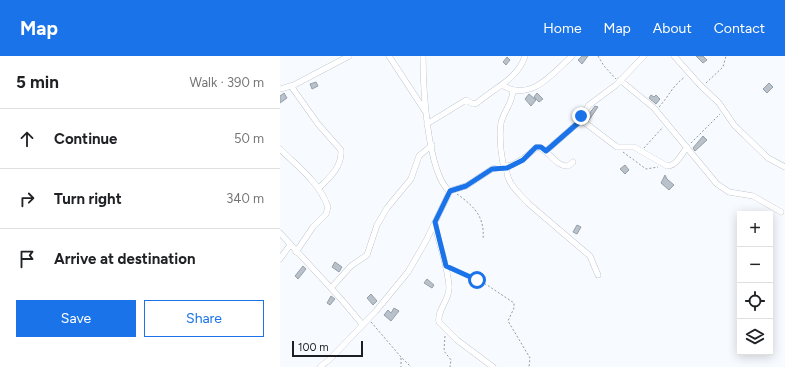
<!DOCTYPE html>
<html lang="en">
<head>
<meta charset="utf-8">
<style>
  body { margin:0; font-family:Figtree,sans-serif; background:#f6f6f6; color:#202124 }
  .controls { position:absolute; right:12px; bottom:12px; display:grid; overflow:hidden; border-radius:0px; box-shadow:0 2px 10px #0003 }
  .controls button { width:36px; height:36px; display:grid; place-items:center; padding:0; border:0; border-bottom:1px solid #e0e0e0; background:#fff; color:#202124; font:20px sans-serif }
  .scale { position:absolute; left:12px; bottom:10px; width:71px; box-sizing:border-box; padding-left:4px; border:2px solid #1c2023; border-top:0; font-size:11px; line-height:14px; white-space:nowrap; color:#1c2023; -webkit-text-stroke:3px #f7fafe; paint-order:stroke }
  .stop { position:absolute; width:12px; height:12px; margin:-9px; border:3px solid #1a73e8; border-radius:50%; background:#fff }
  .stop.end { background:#1a73e8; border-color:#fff; box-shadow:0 1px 4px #0008 }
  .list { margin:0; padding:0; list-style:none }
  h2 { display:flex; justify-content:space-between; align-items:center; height:52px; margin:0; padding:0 16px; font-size:17px }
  h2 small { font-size:13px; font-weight:400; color:#757577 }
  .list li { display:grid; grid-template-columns:26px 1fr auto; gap:12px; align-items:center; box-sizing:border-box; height:60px; padding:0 16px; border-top:1px solid #e0e0e0 }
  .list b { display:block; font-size:15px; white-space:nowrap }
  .list em { font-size:13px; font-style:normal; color:#757577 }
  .actions { display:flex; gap:8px; padding:12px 16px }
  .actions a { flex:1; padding:9px 0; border:1px solid #1a73e8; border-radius:0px; text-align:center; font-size:14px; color:#1a73e8 }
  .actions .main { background:#1a73e8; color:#fff }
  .icon { flex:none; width:22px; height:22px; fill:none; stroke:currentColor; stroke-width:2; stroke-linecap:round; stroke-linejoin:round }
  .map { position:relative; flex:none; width:505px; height:311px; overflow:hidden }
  header { display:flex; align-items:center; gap:24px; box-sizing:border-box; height:56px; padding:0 20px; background:#1a73e8; color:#fff }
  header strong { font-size:19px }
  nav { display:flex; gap:22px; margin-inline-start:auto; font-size:14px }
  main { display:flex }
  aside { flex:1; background:#fff }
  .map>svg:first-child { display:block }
  .building { fill:#b9c2cb; stroke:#969fa8 }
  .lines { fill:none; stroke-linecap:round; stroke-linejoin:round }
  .minor-casing { stroke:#a6afb8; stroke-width:6 }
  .path { stroke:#96999d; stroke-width:1; stroke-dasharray:2 2; stroke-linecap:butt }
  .minor { stroke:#fff; stroke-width:5.5 }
  .route { stroke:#1a73e8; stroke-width:5 }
</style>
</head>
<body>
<header>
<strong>Map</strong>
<nav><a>Home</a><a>Map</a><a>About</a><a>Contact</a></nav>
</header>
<main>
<aside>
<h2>5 min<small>Walk · 390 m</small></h2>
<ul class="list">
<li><svg class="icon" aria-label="ahead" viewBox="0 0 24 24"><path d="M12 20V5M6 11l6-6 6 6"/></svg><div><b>Continue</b></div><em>50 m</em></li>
<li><svg class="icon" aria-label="right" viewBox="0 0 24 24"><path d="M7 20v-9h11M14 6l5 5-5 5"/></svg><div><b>Turn right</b></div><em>340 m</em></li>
<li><svg class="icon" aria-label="arrive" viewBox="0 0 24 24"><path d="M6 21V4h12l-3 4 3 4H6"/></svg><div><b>Arrive at destination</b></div></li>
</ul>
<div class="actions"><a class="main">Save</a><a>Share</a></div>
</aside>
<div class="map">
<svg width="505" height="311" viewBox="0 0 505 311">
  <rect width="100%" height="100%" fill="#f7fafe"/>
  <path class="building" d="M302,0H308L302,8L298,4Z
    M416,0H423L427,4L423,7Z
    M227,1L230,4L226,9L223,6Z
    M36,26L38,30L32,33L30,28Z
    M489,27L493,31L487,37L483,33Z
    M4,37L7,42L0,47V40Z
    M257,37L263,43L259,46L254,41Z
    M249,38L256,44L251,50L245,43Z
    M371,39L374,41L376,39L380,43L376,48L369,42Z
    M315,50L318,51L309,64L306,62Z
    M423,80L427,84L415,95L413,92Z
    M345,109L349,114L345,118L340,113Z
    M385,119L387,123L394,129L389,134L381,127Z
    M297,169L301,171L297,178L293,176Z
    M55,206L62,211L59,216L52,211Z
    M23,210L26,213L18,223L15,220Z
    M147,223L154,229L152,232L144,227Z
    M91,238L97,245L93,249L87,242Z
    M51,240L55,243L50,249L47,247Z
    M114,252L119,255L111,265L104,259L108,254L111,257Z"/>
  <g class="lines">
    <g class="minor-casing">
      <path id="minor" d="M109,0L145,55
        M143,0C143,30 147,115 169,135L186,130L212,113L232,109L243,103L257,91C269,93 275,111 288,110L293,106
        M394,0L420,29L439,47L454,69L488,102L505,111
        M340,24L374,52L437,128L449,136L473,140L501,156
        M222,29C250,47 272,18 292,0
        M11,30L38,68L61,94C62,111 50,121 39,132
        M0,33L14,29L69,0
        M300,63L337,91H354L387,110C396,110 402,98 407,91
        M147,68L186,44L193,48L197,47C214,32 238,23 245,0
        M0,93C18,111 39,126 48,151L46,158L33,171L16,196
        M266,95L298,67L309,49L336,29L364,0
        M224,112C221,98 219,81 221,67C224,54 232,49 233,34
        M227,112C225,126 240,138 249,148L310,200L318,219
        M155,167C158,188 168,209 169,231C170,244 157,253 159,266L177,284L213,311
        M0,177L61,243L82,268
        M0,203L10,189
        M51,232L71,210L87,199L97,169L107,152L131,123L139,100L152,89
        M40,311L50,303L96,255L128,216L146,185L170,135"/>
    </g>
    <path class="path" d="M318,0L324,10L336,23
      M426,27L443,11L446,0
      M379,51C389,40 393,29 405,21
      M411,87L440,58
      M364,92L383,71
      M343,96L366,113L378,111
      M177,138C195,151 205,161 203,184
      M172,212L207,229L234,247V252L228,265L250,302L249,311
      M91,266L121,301L131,311
      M165,280L164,295L171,304L170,311
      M121,302V311"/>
    <use href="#minor" class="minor"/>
  </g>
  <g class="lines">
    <path class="route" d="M197,224L166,210L155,166L170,135L186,130L212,113L227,112L243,104L256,91H261L266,95L298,67L301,60"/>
  </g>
</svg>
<div class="controls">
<button>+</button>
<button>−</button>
<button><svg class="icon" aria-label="locate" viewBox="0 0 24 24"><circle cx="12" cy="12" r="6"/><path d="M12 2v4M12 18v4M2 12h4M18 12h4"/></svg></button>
<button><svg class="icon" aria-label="layers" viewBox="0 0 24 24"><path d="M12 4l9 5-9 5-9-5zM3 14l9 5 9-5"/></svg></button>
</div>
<div class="scale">100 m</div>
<div class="stop" style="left:197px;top:224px"></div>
<div class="stop end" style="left:301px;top:60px"></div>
</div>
</main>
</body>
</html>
